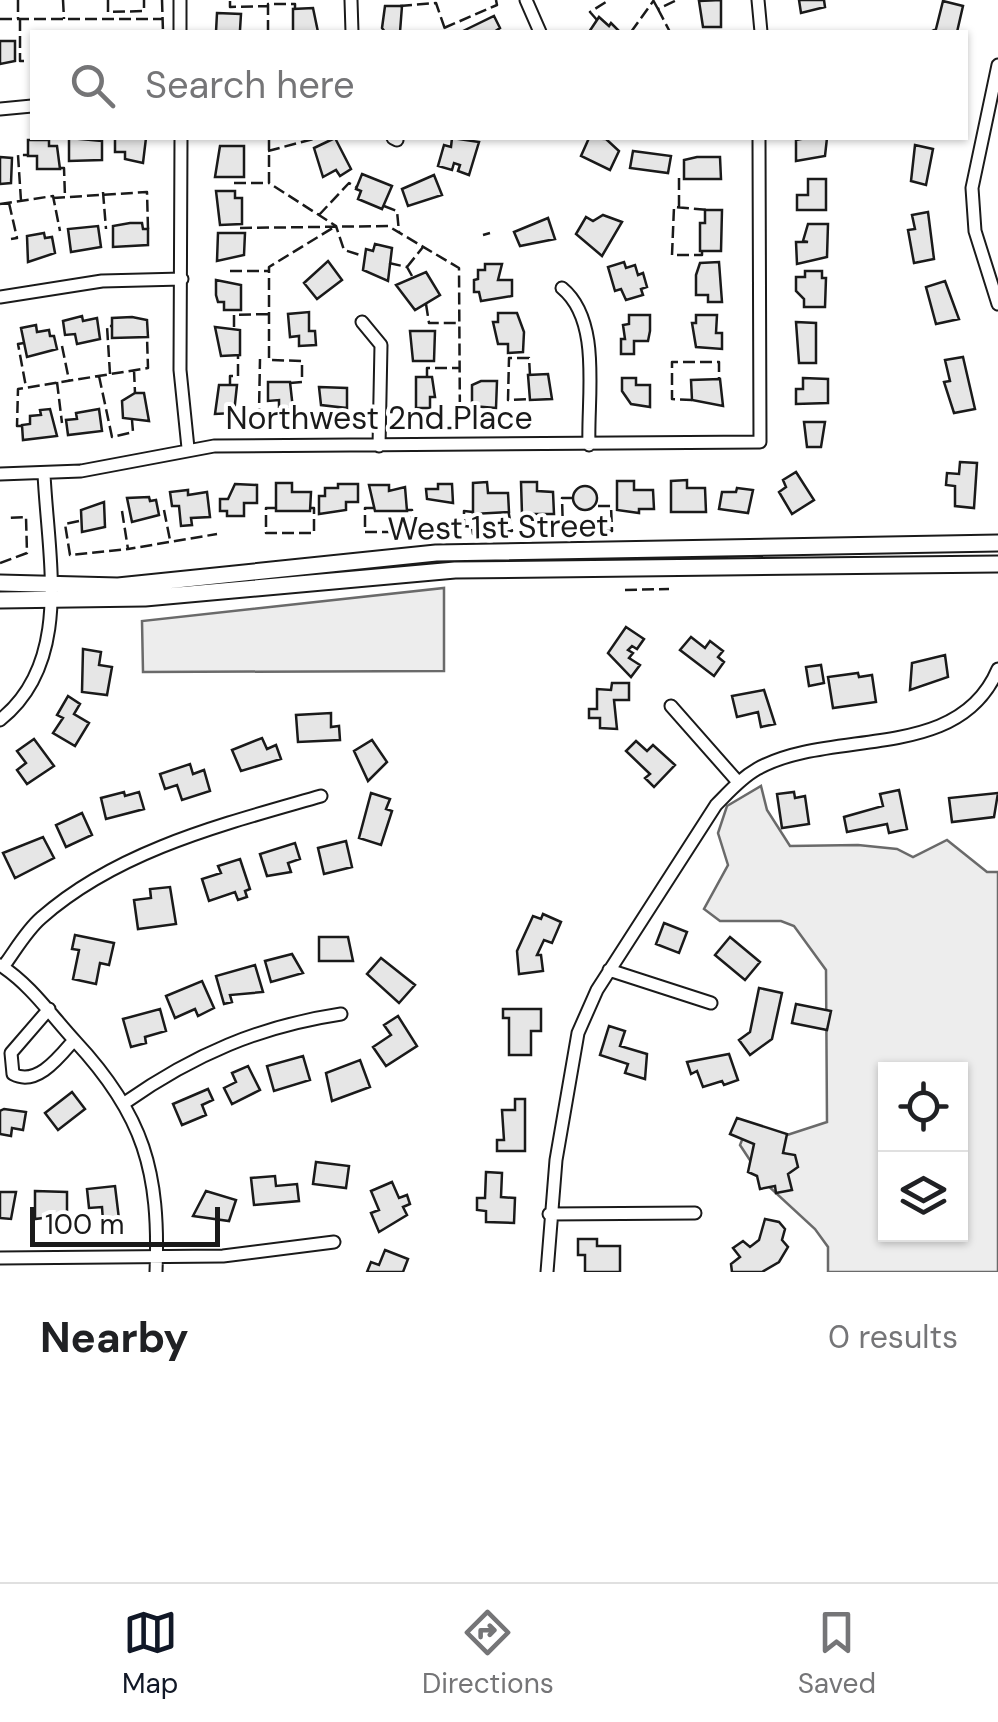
<!DOCTYPE html>
<html lang="en">
<head>
<meta charset="utf-8">
<style>
  body { margin:0; font-family:"DM Sans",sans-serif; background:#f6f6f6; color:#202124 }
  .controls { position:absolute; right:30px; bottom:30px; display:grid; overflow:hidden; border-radius:0px; box-shadow:0 2px 8px #0004 }
  .controls button { width:90px; height:90px; display:grid; place-items:center; padding:0; border:0; border-bottom:2px solid #e0e0e0; background:#fff; color:#202124; font:50px sans-serif }
  .scale { position:absolute; left:30px; bottom:25px; width:190px; box-sizing:border-box; padding-left:10px; border:5px solid #1a1a1a; border-top:0; font-size:28px; line-height:35px; white-space:nowrap; color:#1a1a1a; -webkit-text-stroke:8px #fff; paint-order:stroke }
  .list { margin:0; padding:0; list-style:none }
  h2 { display:flex; justify-content:space-between; align-items:center; height:130px; margin:0; padding:0 40px; font-size:42px }
  h2 small { font-size:32px; font-weight:400; color:#757577 }
  .icon { flex:none; width:55px; height:55px; fill:none; stroke:currentColor; stroke-width:2; stroke-linecap:round; stroke-linejoin:round }
  .map { position:relative; flex:none; width:998px; height:1272px; overflow:hidden }
  .search { position:absolute; background:#fff; box-shadow:0 2px 8px #0004; left:30px; right:30px; top:30px; height:110px; display:flex; align-items:center; gap:25px; box-sizing:border-box; padding:0 35px; border-radius:0px; color:#757577; font-size:38px }
  .sheet { height:310px; background:#fff }
  nav { display:flex; justify-content:space-around; align-items:center; box-sizing:border-box; height:140px; border-top:2px solid #e0e0e0; background:#fff; font-size:28px; color:#757577 }
  nav a { display:grid; justify-items:center; gap:5px }
  nav .on { color:#111827 }
  .map>svg:first-child { display:block }
  .built { fill:#ededed; stroke:#6a6a6a; stroke-width:2.5; fill-rule:evenodd }
  .building { fill:#e6e6e6; stroke:#1a1a1a; stroke-width:2.5 }
  .lines { fill:none; stroke-linecap:round; stroke-linejoin:round }
  .minor-casing { stroke:#1a1a1a; stroke-width:15 }
  .secondary-casing { stroke:#1a1a1a; stroke-width:19 }
  .minor { stroke:#fff; stroke-width:11 }
  .secondary { stroke:#fff; stroke-width:15 }
  .fence { stroke:#1a1a1a; stroke-width:2.5; stroke-dasharray:12 5; stroke-linecap:butt }
  .labels { text-anchor:middle; dominant-baseline:central; stroke-width:8; stroke-linejoin:round; paint-order:stroke }
  .street-label { font-size:32px; fill:#1a1a1a; stroke:#fff }
</style>
</head>
<body>
<div class="map">
<svg width="998" height="1272" viewBox="0 0 998 1272">
  <rect width="100%" height="100%" fill="#fff"/>
  <path class="built" d="M444,588V671L143,672L142,621Z
    M761,786L767,810L790,846L858,845L897,849L913,857L947,840L987,872H998V1272H828V1247L815,1229L765,1183L740,1145L744,1135L778,1138L827,1122L826,970L794,926L781,921H720L704,909L728,865L718,833L727,806ZM886,1070H960V1234H886Z"/>
  <path class="building" d="M721,0V27H703L699,1Z
    M799,0H824L825,7L801,13Z
    M943,1L963,6L957,32H930L936,29Z
    M385,6H402L400,32H385L382,28Z
    M313,8L318,32H293V9Z
    M217,13L241,14L240,30L247,32H216Z
    M494,16L500,28L494,32H461Z
    M599,17L609,26L611,23L620,32H589Z
    M0,41H15V61L0,64Z
    M69,138L102,141V160L69,161Z
    M115,138H146L143,163L125,159V152H115Z
    M335,138L351,169L340,176L336,170L323,177L314,148Z
    M452,138L479,142L469,175L458,171L460,165L454,163L452,170L438,166L444,145L451,147Z
    M589,138L606,139L619,151L610,170L581,156Z
    M806,138H827L825,156L796,161V140Z
    M28,140H49V146H57L60,169H37V156H28Z
    M915,145L933,149L926,185L911,181Z
    M220,146H244V177H215Z
    M633,151L671,156L668,173L630,168Z
    M0,157L12,158L11,183L0,184Z
    M697,157H720L721,179H684V160Z
    M362,174L392,186L382,209L358,199L361,191L356,189Z
    M434,175L442,195L408,206L402,189Z
    M808,179H826V210H797V195H808Z
    M216,191H235V198H242V224L220,225Z
    M705,210H722L721,251H700V223H705Z
    M928,212L934,259L914,263L908,230L915,229L912,215Z
    M603,215L622,222L602,256L576,234L586,217L593,221Z
    M548,218L555,239L520,246L514,232Z
    M130,223H142L143,229H148V245L113,247V226Z
    M808,224H828L827,257L797,264L796,242H808L803,241Z
    M98,226L101,247L71,252L68,229Z
    M44,233L45,238L52,237L55,253L28,262L27,236Z
    M218,233H245L244,255L217,261Z
    M375,244L392,248L388,281L363,270L366,249L373,251Z
    M328,261L342,280L317,299L304,283Z
    M624,262L626,268L635,265L638,275L643,273L647,287L641,289L643,295L626,300L621,289L615,291L608,267Z
    M719,262L722,302H708V295H696V275L700,263Z
    M485,264H502L498,280H512V296L481,301L479,292H474V280L478,279V270H485Z
    M805,271H822V278H826L825,307H804V299L796,291V277H805Z
    M426,272L440,295L415,310L396,285Z
    M216,280L241,285V310H224V302H218L216,295Z
    M945,281L959,319L936,324L926,287Z
    M309,312V331H315L316,345L299,346V336L290,337L288,314Z
    M498,313H517L524,332L523,352L508,353V344H498L493,322H498Z
    M629,315H650V331L648,341H634V354H621V339H625L623,325L629,324Z
    M696,315H717L716,333H722V349L696,347L692,323H696Z
    M82,316L83,321L97,318L100,339L77,344L75,334L65,335L63,321Z
    M132,317L147,320L148,337L112,338V318Z
    M796,322L816,323V363H799Z
    M36,325L37,332L49,330L50,336H54L57,349L27,357L21,328Z
    M215,327L240,330V355L221,356Z
    M410,331H435L434,361H413Z
    M963,357L975,409L954,413L944,382L950,381L945,360Z
    M548,374L552,399L530,400L528,375Z
    M416,377H432L435,397H430V408H416Z
    M622,378H636V385H650V407L631,404L622,391Z
    M803,378L828,379V403L796,404V389H803Z
    M720,379L723,406L692,400L691,380Z
    M481,381H497L496,408L472,406V385Z
    M268,382H290L293,409H279V400L268,401Z
    M219,385H237L234,413L215,414Z
    M319,387L347,388V408L321,405Z
    M135,393H144L149,421L123,418L122,401Z
    M50,409L57,436L23,440L22,425L30,424V416L41,415L40,410Z
    M99,409L102,431L68,435L66,420L77,419L76,413Z
    M804,422H825L821,447H807Z
    M960,462L977,463L974,508L955,506V486L946,485L947,473L959,474Z
    M796,472L814,500L792,514L779,492L786,487L783,480Z
    M687,480V488H705L706,512H671V481Z
    M617,481H634V490H653L654,509H639V513L617,510Z
    M487,482L488,493H508L509,512L473,514V483Z
    M521,482H537V491L553,492L554,514H522Z
    M276,483H292V492H311L310,511H276Z
    M235,484L257,485V503H244V516H227V511H220V499H228Z
    M338,484H358V502H346V510L319,514V496H325V488H338Z
    M438,484H452L453,503L427,499L426,489H438Z
    M369,485H389V491L405,487L407,511H375Z
    M573 498a12 12 0 1 1 24 0a12 12 0 1 1-24 0Z
    M737,488L753,490L748,513L719,509L722,492H736Z
    M188,490V495L207,492L210,517L191,518L192,525L181,526L179,506H172L170,492Z
    M149,497L150,501L156,500L159,515L132,522L127,498Z
    M104,502L105,527L82,532L81,510Z
    M626,627L644,639L637,649L632,646L628,650L633,653L629,658L640,665L631,677L608,653Z
    M691,637L705,648L710,641L723,651L718,657L724,662L714,676L680,650Z
    M83,649L101,652L99,665L112,667L107,695L82,692Z
    M945,655L948,677L910,690L912,663Z
    M821,665L824,683L809,686L806,667Z
    M858,673L859,677L872,675L876,702L833,708L828,677Z
    M612,683H629V700H614L617,729L600,728V718H589V709H597V689L611,690Z
    M764,690L775,724L761,727L758,712L737,717L732,696Z
    M68,696L80,704L74,714L89,723L75,746L53,733L63,718L57,715Z
    M331,713V727L339,726L340,740L298,742L296,715Z
    M262,738L267,749L276,745L281,759L241,771L232,750Z
    M34,739L54,766L27,784L17,770L26,763L17,751Z
    M372,740L387,762L368,781L354,751Z
    M636,741L647,751L653,745L675,765L654,787L645,778L650,774L626,751Z
    M190,764L193,774L204,770L210,791L182,800L177,785L165,789L160,774Z
    M899,790L907,829L889,833L887,824L847,832L844,817L883,806L880,794Z
    M124,792L125,796L139,792L144,809L106,819L101,798Z
    M794,792L795,798L805,796L809,824L782,828L777,794Z
    M371,793L390,799L386,809L392,811L381,845L359,838Z
    M998,793L994,817L952,822L949,798Z
    M82,813L92,835L66,847L56,825Z
    M43,837L54,858L15,878L3,853Z
    M346,841L352,867L324,874L318,848Z
    M295,843L300,859L288,863L291,872L267,876L260,854Z
    M240,859L250,889L245,891L247,897L238,900L235,892L209,901L202,879L221,873L218,866Z
    M170,887L176,924L138,929L134,900L151,898L150,889Z
    M543,914L561,922L552,943L544,940L537,955H541L543,971L519,974L517,951L533,916L541,919Z
    M664,923L687,932L679,953L656,944Z
    M75,935L114,943L109,965L100,963L96,984L73,979L79,950L72,949Z
    M319,937H348L353,961H319Z
    M730,937L760,962L745,980L715,955Z
    M292,954L303,973L271,982L265,961Z
    M381,958L415,985L399,1003L367,974Z
    M255,965L263,992L230,995L232,1002L224,1004L216,976Z
    M202,981L214,1008L198,1016L195,1009L175,1018L166,996Z
    M759,988L782,993L772,1039L750,1055L739,1040L750,1032Z
    M796,1004L831,1011L827,1030L792,1023Z
    M160,1009L166,1031L145,1037L146,1043L131,1047L123,1019Z
    M503,1009H541V1031H531V1055H509V1018H503Z
    M398,1016L417,1046L386,1066L373,1047L391,1035L384,1025Z
    M609,1026L625,1031L620,1046L647,1054L645,1079L625,1073L628,1064L600,1055Z
    M729,1054L738,1080L724,1085L722,1081L703,1087L697,1071L691,1074L687,1062Z
    M303,1056L310,1080L274,1091L267,1066Z
    M360,1060L370,1087L332,1101L326,1073Z
    M248,1066L260,1090L232,1104L224,1088L236,1082L232,1073Z
    M208,1089L213,1100L202,1105L206,1115L182,1125L173,1104Z
    M72,1092L85,1109L58,1130L45,1113Z
    M515,1099H525V1151H497V1140H504L502,1110H515Z
    M4,1109L26,1112L23,1130L12,1128L11,1136L0,1134V1111Z
    M737,1118L787,1134L783,1153L795,1155L798,1167L788,1174L792,1190L776,1193L775,1186L760,1189L757,1176L748,1172L754,1144L730,1134Z
    M316,1162L349,1166L346,1188L313,1184Z
    M486,1172L502,1173L501,1197L515,1198L514,1223L486,1222V1211L477,1210V1198H485Z
    M275,1176L276,1186L297,1184L299,1201L254,1205L251,1178Z
    M392,1182L399,1198L407,1195L410,1204L403,1207L407,1215L379,1232L371,1213L379,1210L371,1191Z
    M115,1186L119,1219L103,1221L102,1207L89,1208L87,1189Z
    M35,1191L67,1192V1215L35,1219Z
    M206,1191L236,1200L229,1221L193,1216Z
    M0,1192H16L11,1219L0,1218Z
    M765,1219L779,1222L785,1229L782,1240L788,1247L779,1262L762,1272H732L731,1264L740,1257L733,1248L743,1241L750,1247L759,1240Z
    M578,1239H597V1246H620V1272H585V1255H578Z
    M385,1250L408,1259L403,1272H367L371,1262L379,1265Z"/>
  <g class="lines">
    <g class="minor-casing">
      <path id="minor" d="M180,0V32
        M351,0L352,32
        M526,0L540,32
        M758,0L761,32
        M998,65L972,188L975,231L998,304
        M0,109L32,106
        M181,138L180,370L188,448
        M393,138L397,140
        M562,288C602,321 587,397 589,445
        M0,297L102,281L182,279
        M362,322L381,345L379,446
        M0,474L81,471L214,446L760,442L759,138
        M671,706L738,782
        M0,720C73,662 48,558 44,474
        M0,965C31,985 51,1015 75,1041C144,1115 160,1172 156,1272
        M3,967C15,951 26,931 41,918C118,850 224,824 321,796
        M609,970L711,1003
        M49,1009L11,1053L13,1074C37,1087 60,1056 74,1040
        M126,1102C193,1055 260,1026 341,1014
        M549,1214L695,1213
        M0,1258L223,1256L334,1242
        M547,1272L556,1160L578,1033L597,990L716,805C729,792 741,778 757,769C832,727 958,764 998,669"/>
    </g>
    <g class="secondary-casing">
      <path id="secondary" d="M0,583L118,586L436,553L998,543
        M0,600L145,598L455,570L998,564"/>
    </g>
    <use href="#minor" class="minor"/>
    <use href="#secondary" class="secondary"/>
    <path class="fence" d="M18,0V19
      M63,0L64,19
      M108,0V12L144,11V0
      M162,0L163,32
      M653,0L658,9L677,0
      M230,1V7L268,6
      M400,6L436,3L446,32
      M658,9L670,32
      M0,19H163
      M20,19V61H26
      M597,20L590,12L609,0
      M444,28L497,5L496,0
      M268,32V4H295V8
      M631,32L654,0
      M230,138H269
      M269,138V183L336,226L344,250L363,256
      M268,151L317,138
      M60,168H64L65,197
      M234,183H269
      M103,192L106,229
      M53,198L147,192L148,229
      M21,201L18,155H28
      M9,203L17,238L11,239
      M0,204L53,196L60,231
      M384,206L397,211L399,232
      M679,207V178H684
      M319,215L349,183L356,187
      M240,228L388,226L459,268L460,428H430V408
      M483,235L490,233
      M702,251V255H672L674,207L708,210
      M389,263L407,267L412,276
      M407,267L423,247
      M230,271H269
      M426,304L429,323H459
      M234,327V315L269,314
      M24,343L18,344L26,387
      M62,346L69,380
      M134,370L135,393
      M110,374L107,326H112
      M530,375L529,358H509L508,400L530,399
      M99,376L112,437L133,432L132,420
      M427,377V368H460
      M57,382L62,423
      M290,383L302,382V361L269,360V267L336,226
      M230,385V376H238V355
      M692,400L672,399V362H719V379
      M234,412H259L260,359
      M21,426H17L18,389L148,368L147,337
      M573,498H562L563,531H612L611,506H597
      M276,508H266V533H314V508H310
      M375,508H365V532H412V510H407
      M164,510L170,540
      M122,511L128,549L217,534
      M473,512L464,511V526L472,527L473,534L512,531L508,509
      M79,521L65,524L70,555L128,549
      M0,563L27,553L26,517L6,518
      M625,590L669,589"/>
  </g>
  <g class="labels">
    <g class="street-label">
      <text x="379" y="418">Northwest 2nd Place</text>
      <text transform="translate(498 527) rotate(-1)">West 1st Street</text>
    </g>
  </g>
</svg>
<div class="controls">
<button><svg class="icon" aria-label="locate" viewBox="0 0 24 24"><circle cx="12" cy="12" r="6"/><path d="M12 2v4M12 18v4M2 12h4M18 12h4"/></svg></button>
<button><svg class="icon" aria-label="layers" viewBox="0 0 24 24"><path d="M12 4l9 5-9 5-9-5zM3 14l9 5 9-5"/></svg></button>
</div>
<div class="scale">100 m</div>
<div class="search"><svg class="icon" aria-label="search" viewBox="0 0 24 24"><circle cx="10" cy="10" r="6"/><path d="M15 15l6 6"/></svg>Search here</div>
</div>
<section class="sheet">
<h2>Nearby<small>0 results</small></h2>
<ul class="list">
</ul>
</section>
<nav>
<a class="on"><svg class="icon" aria-label="map" viewBox="0 0 24 24"><path d="M3 6l6-2 6 2 6-2v14l-6 2-6-2-6 2zM9 4v14M15 6v14"/></svg>Map</a>
<a><svg class="icon" aria-label="directions" viewBox="0 0 24 24"><path d="M12 3l9 9-9 9-9-9zM9 14v-3h6M13 9l2 2-2 2"/></svg>Directions</a>
<a><svg class="icon" aria-label="saved" viewBox="0 0 24 24"><path d="M7 4h10v16l-5-4-5 4z"/></svg>Saved</a>
</nav>
</body>
</html>
